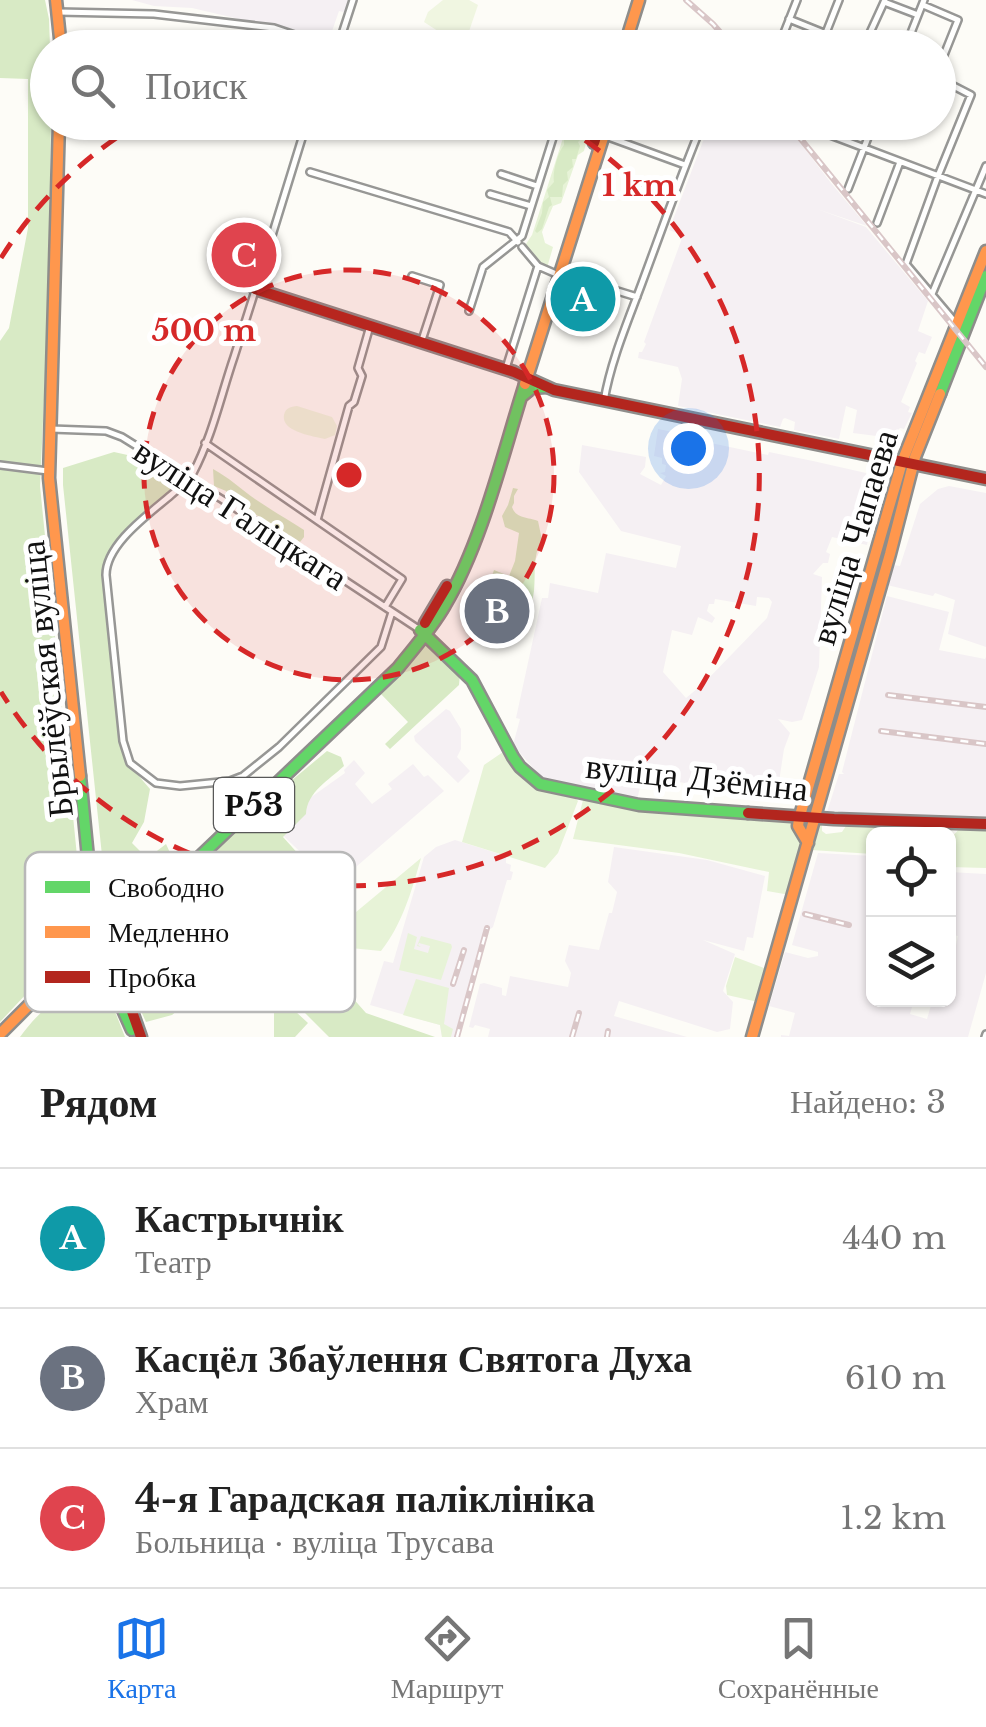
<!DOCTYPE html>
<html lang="ru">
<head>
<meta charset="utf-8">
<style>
  body { margin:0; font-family:"Libre Baskerville",serif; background:#f2f2f2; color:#222 }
  .controls { position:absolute; right:30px; bottom:30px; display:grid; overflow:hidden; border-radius:15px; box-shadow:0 2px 8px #0004 }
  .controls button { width:90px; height:90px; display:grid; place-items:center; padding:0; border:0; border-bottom:2px solid #e0e0e0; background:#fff; color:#222; font:50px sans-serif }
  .you { position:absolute; left:688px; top:448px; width:35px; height:35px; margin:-25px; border:8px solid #fff; border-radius:50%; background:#1a73e8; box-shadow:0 0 0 15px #1a73e833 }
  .badge { display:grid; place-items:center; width:65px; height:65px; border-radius:50%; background:#1a73e8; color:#fff; font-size:32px; font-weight:700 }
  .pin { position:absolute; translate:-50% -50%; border:5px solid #fff; box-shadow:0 2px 10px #0006 }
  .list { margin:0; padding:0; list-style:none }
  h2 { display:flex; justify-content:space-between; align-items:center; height:130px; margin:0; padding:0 40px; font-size:42px }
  h2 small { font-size:32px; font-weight:400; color:#767676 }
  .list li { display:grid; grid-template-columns:65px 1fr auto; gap:30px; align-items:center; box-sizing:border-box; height:140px; padding:0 40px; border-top:2px solid #e0e0e0 }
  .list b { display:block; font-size:38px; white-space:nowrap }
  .list p { margin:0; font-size:32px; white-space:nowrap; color:#767676 }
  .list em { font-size:32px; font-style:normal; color:#767676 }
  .icon { flex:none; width:55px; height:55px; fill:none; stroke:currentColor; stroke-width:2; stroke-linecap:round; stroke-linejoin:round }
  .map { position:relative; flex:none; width:986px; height:1037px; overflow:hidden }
  .search { position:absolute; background:#fff; box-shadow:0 2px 8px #0004; left:30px; right:30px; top:30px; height:110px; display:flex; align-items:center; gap:25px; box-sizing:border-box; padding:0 35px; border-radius:55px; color:#767676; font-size:38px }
  .sheet { height:550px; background:#fff }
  nav { display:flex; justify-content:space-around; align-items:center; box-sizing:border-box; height:140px; border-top:2px solid #e0e0e0; background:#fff; font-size:28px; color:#767676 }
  nav a { display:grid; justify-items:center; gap:5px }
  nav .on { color:#1a73e8 }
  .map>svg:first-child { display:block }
  .industrial { fill:#f5f0f3; fill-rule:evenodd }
  .green { fill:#e7f3d7 }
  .forest { fill:#d8eac5 }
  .pitch { fill:#f0f6e1 }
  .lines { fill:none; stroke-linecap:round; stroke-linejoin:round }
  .street-casing { stroke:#979795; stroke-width:10 }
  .fast-casing { stroke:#8e8d8b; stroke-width:15 }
  .slow-casing { stroke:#8e8d8b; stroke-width:15 }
  .jam-casing { stroke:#8e8d8b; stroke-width:15 }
  .street { stroke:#fffffe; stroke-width:5 }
  .fast { stroke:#63d668; stroke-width:10 }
  .slow { stroke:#ff974d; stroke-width:10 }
  .jam { stroke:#b3261e; stroke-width:10 }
  .rail-casing { stroke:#d9c6c7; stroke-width:6 }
  .rail { stroke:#fff; stroke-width:2.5; stroke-dasharray:8; stroke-linecap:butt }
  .ring { fill:none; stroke:#d62828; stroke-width:5; stroke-dasharray:18 12 }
  .labels { text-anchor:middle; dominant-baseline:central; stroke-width:10; stroke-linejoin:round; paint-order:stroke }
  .shield { fill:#fff; stroke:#585858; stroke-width:2.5 }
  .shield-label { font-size:32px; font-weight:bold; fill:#111 }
  .street-label { font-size:35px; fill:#111; stroke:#fff }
  .key { fill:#fff; stroke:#b8b8b8; stroke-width:2.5 }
  .key-label { font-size:28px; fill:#111 }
  .centre { fill:#d62828; stroke:#fff; stroke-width:5 }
  .ring-label { font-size:30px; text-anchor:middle; font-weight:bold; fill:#d62828; stroke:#fff; stroke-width:10; stroke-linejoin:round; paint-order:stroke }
</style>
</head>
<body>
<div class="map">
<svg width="986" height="1037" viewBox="0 0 986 1037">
  <rect width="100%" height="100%" fill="#fdfcf7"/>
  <path class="industrial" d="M132,0H351L347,13L339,11L330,37L320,38L192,8L154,6Z
    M710,123H785L831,183L867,226L817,209L866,227L928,301L918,331L932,337L925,354L919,352L915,361L917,363L901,402L910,407L908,412L912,413L904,429L900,428L892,438L853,433L857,410L846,406L839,439L794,430L795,422L785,418L783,419L780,427L678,406L682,379L678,367L638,358L639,352H642L646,344L644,342L681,241L682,235L669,230Z
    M658,429L673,432V435L768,455L769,452L813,461L866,473V476L869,471L877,473L876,477L882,481L877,502H875L867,545L832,537L826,552L830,554L828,563H823L813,574L822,577L819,667L802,720L792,722L778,719L790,733L784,749L778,788L772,793L764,792L763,798L643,775L637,800L543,779L513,745L520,719L516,718L542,598H548L550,583L598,593L606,553L676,568L681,546L621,531L579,472L582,445L646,457L645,467L640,474L661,485L666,476L660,473L665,472L666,465L662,464V458L654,456ZM757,597L769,598L772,602L767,618L704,683L686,698L663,672L672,630L692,635L698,617L712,623L715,618L707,611L709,604H714L715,599L756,606Z
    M949,486L986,493V647L948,634L955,600L935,593L933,596L887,585L892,565L900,566L920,504L938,489Z
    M887,596L949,612L939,650L985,659L986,657V820L944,819L941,815L924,818L838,815V811L827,812L839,774H844L842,772Z
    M446,709L450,711L461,729V749L457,757L470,771L458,783L415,741L414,736Z
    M354,760L365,773L355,784L372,804L392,789L388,784L413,764L424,777L428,775L444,791L335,885L272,825L345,773L344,770Z
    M455,840L506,856V863L511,865L510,871L513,872L511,880H507L493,927L489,930L458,1037H442L440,1025L370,1005L384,961L393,963L424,857L436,847Z
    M614,847L707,860L765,876L753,938L747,937L744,951L703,940L735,954L723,991L733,1002L730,1029L717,1032L619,1001L614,1016L687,1037H488L490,1029L475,1025L473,1028L469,1027L480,984L484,983L502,988V995L506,996L510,976L568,987L571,973L565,961L569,945L599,950L609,913H612L617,892L608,882Z
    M818,853L873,856L874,999L914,1000L910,1014L927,1019L932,1002L940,1005L942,1000L948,999L949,977L958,936L949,934V872L986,874V973L968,1037H781V1035L789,1036L795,1013L769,1006L785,952L808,958L818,956V952L792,945Z"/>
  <path class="green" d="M560,123L592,132L586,143L584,151L578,155L561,203L553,206L542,232L545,243L553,247L547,268L543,267L524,247L532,235L563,138L557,135Z
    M880,554L887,558L828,762L820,759L877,555Z
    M503,752L507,754C521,781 546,790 574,797L578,801L558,853L545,868L462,842L484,765Z
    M587,799L636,808L793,817L805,843L790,895L767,891L769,872L679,853L573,839L583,800Z
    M819,822H822V831L826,834L842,832L846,826L941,830L946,831L947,834H874L873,854L811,850Z
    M960,828H986V868L949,867L952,837Z
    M421,858C412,890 402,925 381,951L330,946L326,937Z
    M408,933L417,937L414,949L428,953L430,946L419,943L418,945L421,947L417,946L421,936L451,944L452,947L441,980L399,970Z
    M735,957L769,970L758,1002L727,995L726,986Z
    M416,979L449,988L444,1024L453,1029L451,1037H442L440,1025L403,1015Z"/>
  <path class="forest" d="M0,0H45L49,19L50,47L48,48V122L51,123L48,312L40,486L79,876L56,946L43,976L0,1022V341L9,328L28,228V79L0,78Z
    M564,129L580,136L581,139L578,142L580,146L576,159H572L573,167L567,172L568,180L563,185L562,197H550L552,205L549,207L542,229L537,233L535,231L542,213L543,202L549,197L547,190L554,182C552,173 558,152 564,145V138L566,137L563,134Z
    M114,452L141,458L181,482C155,504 109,535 104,570L120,738L125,760L150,789L144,822L132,843L142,853L153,854L166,844L172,857C159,880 137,899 115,913L107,903L63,485V468Z
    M213,469C228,477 241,489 255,499C271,510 287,519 304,530V537L300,542L229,498L226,491L214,486Z
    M513,488L518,489L514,496V503L512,507C516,519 528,517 538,521L542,540C532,557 536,573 534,591C533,600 530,609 527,617L509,629L507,637L500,640L487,634L485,630L487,617L490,615L499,623H506L510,618L513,605L516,603L521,605L525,599V588C513,583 495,588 486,598L483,611L481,610L494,570L509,576L515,561L519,533L505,527L502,516L508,505Z
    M425,642L460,674L459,685L390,749L385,744L408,722L380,693Z
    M327,751L341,757L344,766C329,780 307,792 306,814L283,837L328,887L172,1015L146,1022C125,977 122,952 152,910L279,791Z
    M341,955L335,978L366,1013L435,1037H329L280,988L317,956Z
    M84,983L97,984L107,991L125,1037H20C34,1017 61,991 84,983Z
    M269,987L308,1023L295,1037H274V1007L262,993Z"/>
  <path class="pitch" d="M443,0H469L478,5L465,43L461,46L424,22L428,12Z
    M297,406L332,417L337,426L335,435L325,439C314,436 281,432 284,415C286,407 291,407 297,406Z"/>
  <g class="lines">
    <g class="street-casing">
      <path id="street" d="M884,2L918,15
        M923,5L958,20L942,60
        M58,12L154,14L274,28L333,48
        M789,19L861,48
        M334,48L340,40L353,0
        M778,48L797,0
        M820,48L839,0
        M863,48L885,0
        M905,48L924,0
        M938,78L971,95L938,176L906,264L955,322
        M307,122C283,201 259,279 234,357C221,395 212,437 193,473C188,482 179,488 171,495C149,514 106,544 106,575L123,741L130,763L156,783L180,786L230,781L243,776L279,747L381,647L392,612
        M567,122L685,165
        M805,122L817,130L986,194
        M310,172L509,232L518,242
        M501,174L537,186
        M848,189L874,122
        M490,194L531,206
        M877,223L900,162
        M522,247L538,266L554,273
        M412,276L440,285L423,337
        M572,277L637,297
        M932,294L986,166
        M469,311L483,267L522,236L558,122
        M507,365L538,266
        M604,401C611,360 628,321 642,283C662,229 681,175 703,122
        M51,429L106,431L122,437L223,500L420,630
        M205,443L402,579L385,607
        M0,465L48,471
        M317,520L349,406L354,402L362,376L358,368L370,326
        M985,1037L986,1034"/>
    </g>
    <g class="fast-casing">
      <path id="fast" d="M940,394L986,276
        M521,397L532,388L546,387
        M420,630L472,680L513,757L520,767L540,784L639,805L748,813
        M75 947a24 24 0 1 1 48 0a24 24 0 1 1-48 0Z
        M77,936L87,901L90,878L80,776
        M123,951L133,928L147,907L398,668C414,648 432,628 445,605C482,543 503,453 525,384
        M97,971L111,983L132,1030"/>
    </g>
    <g class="slow-casing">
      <path id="slow" d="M56,0L61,48
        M624,48L639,0
        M59,122L49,478L80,776
        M525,384L608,122
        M808,843L798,826L799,819L902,462L986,251
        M107,924L122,921L147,898
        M50,996L74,975L93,970
        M0,1034L50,984L73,946
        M752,1037L890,554L915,457L940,394"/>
    </g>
    <g class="jam-casing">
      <path id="jam" d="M594,143L601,122
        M255,289L514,372L554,390L986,479
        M425,623L447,586
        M748,813L834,819L986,824
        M94,877L97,909L104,923
        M121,956L123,986L141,1037"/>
    </g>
    <use href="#street" class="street"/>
    <use href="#fast" class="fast"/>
    <use href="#slow" class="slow"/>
    <use href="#jam" class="jam"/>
    <g class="rail-casing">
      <path id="rail" d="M686,0L713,24L734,48
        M787,122L986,367
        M888,695L986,707
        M881,731L986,744
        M805,914L849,925
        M453,984L464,950
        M457,1037L487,928
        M572,1037L579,1013
        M607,1037L608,1031"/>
    </g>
    <use href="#rail" class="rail"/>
  </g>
  <circle cx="349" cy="475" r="205" fill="#d62828" fill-opacity=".12"/>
  <g class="ring">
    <circle cx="349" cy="475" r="205"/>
    <path d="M1 258A410 410 0 0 1 138 124M560 124A410 410 0 1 1 1 692"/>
  </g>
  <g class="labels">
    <rect class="shield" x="214" y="778" width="80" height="54" rx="8"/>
    <g class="shield-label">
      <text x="254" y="805">Р53</text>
    </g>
    <g class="street-label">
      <text transform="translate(241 514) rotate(33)">вуліца Галіцкага</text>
      <text transform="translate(854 537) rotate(-73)">вуліца Чапаева</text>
      <text transform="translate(46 679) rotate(-96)">Брылёўская вуліца</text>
      <text transform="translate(697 777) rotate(6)">вуліца Дзёміна</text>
    </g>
  </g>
  <rect x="25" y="852" width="330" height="160" rx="15" class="key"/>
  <rect x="45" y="881" width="45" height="12" fill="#63d668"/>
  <rect x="45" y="926" width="45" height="12" fill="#ff974d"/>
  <rect x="45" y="971" width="45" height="12" fill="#b3261e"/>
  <g class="key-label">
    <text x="108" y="897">Свободно</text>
    <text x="108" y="942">Медленно</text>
    <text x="108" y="987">Пробка</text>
  </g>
  <circle cx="349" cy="475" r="15" class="centre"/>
  <g class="ring-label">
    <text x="639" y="196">1 km</text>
    <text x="204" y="341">500 m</text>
  </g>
</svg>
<div class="controls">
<button><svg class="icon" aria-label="locate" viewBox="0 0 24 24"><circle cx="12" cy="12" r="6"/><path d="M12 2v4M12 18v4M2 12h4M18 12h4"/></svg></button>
<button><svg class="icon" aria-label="layers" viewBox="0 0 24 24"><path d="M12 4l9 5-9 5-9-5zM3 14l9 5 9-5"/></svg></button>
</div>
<div class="you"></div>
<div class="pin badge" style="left:583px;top:299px;background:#0f9aa8">A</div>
<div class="pin badge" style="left:497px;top:611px;background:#6b7280">B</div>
<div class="pin badge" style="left:244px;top:255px;background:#e0444e">C</div>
<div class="search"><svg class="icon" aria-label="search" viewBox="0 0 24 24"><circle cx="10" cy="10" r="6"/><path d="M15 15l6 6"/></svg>Поиск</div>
</div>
<section class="sheet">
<h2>Рядом<small>Найдено: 3</small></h2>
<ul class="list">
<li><span class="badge" style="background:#0f9aa8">A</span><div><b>Кастрычнік</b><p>Театр</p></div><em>440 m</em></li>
<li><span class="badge" style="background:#6b7280">B</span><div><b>Касцёл Збаўлення Святога Духа</b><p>Храм</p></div><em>610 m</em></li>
<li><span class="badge" style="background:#e0444e">C</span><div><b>4-я Гарадская паліклініка</b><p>Больница · вуліца Трусава</p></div><em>1.2 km</em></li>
</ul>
</section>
<nav>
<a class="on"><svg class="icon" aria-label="map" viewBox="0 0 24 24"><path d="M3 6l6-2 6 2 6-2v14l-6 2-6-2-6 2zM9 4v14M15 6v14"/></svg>Карта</a>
<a><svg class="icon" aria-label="directions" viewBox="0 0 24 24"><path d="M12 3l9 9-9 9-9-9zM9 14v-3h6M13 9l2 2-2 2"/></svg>Маршрут</a>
<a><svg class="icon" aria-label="saved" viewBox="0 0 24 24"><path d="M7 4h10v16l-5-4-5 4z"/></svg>Сохранённые</a>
</nav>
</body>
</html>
